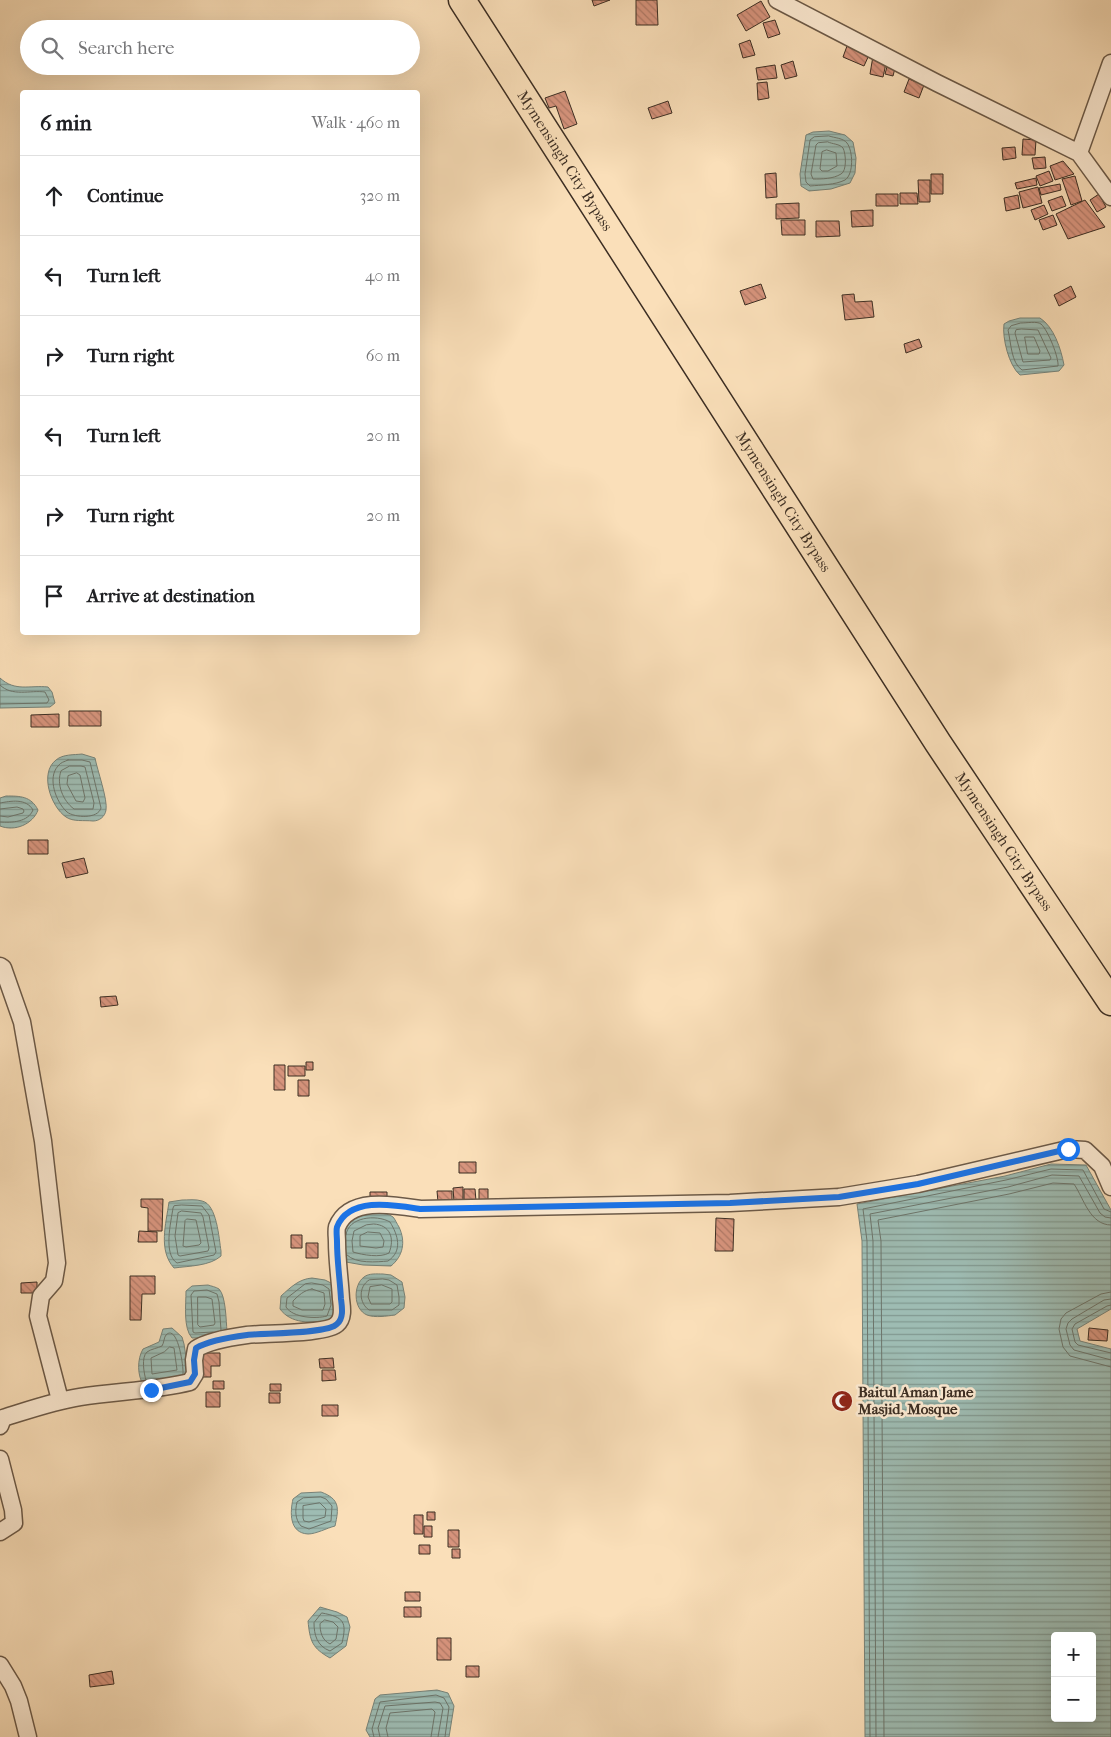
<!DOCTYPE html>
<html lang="en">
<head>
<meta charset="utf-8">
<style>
  body { margin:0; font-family:"IM FELL French Canon",serif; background:#f2f2f2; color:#202124 }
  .controls { position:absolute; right:15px; bottom:15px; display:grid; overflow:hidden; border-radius:5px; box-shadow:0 5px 20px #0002 }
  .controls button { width:45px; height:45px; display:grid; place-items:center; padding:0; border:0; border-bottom:1px solid #e0e0e0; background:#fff; color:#202124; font:25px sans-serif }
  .stop { position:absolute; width:15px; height:15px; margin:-11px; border:4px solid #1a73e8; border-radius:50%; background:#fff }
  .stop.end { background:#1a73e8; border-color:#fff; box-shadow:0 1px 5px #0008 }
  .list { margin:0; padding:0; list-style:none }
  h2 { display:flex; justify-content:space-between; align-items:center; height:65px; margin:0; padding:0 20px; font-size:21px }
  h2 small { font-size:16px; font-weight:400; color:#757577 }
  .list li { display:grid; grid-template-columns:32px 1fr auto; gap:15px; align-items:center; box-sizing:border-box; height:80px; padding:0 20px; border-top:1px solid #e0e0e0 }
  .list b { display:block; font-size:19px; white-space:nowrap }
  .list em { font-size:16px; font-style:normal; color:#757577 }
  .icon { flex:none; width:28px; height:28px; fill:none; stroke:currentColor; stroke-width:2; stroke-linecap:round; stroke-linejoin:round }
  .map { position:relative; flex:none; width:1111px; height:1737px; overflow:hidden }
  .search { position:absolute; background:#fff; box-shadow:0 5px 20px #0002; left:20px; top:20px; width:400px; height:55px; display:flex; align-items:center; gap:12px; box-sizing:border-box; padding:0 18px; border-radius:28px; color:#757577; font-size:19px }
  .panel { position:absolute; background:#fff; box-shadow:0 5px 20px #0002; left:20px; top:90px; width:400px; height:545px; border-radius:5px }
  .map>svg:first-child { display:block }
  .water { fill:url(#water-rules); stroke:#778379; fill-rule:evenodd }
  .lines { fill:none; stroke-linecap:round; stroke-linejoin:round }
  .shore { stroke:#6d756b; stroke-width:1 }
  .building { fill:url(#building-back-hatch); stroke:#3c2e23 }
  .minor-casing { stroke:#6c5a48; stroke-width:19 }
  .trunk-casing { stroke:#3c2e23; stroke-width:29 }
  .minor { stroke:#fcead2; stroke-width:16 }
  .trunk { stroke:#fadfb9; stroke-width:26 }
  .route { stroke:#1a73e8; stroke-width:6 }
  .labels { text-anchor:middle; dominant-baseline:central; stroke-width:5; stroke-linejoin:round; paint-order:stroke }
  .street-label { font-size:15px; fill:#3c2e23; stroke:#fcead2 }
  .poi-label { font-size:15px; font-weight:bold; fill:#3c2e23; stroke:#fcead2; text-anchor:start }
</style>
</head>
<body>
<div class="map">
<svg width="1111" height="1737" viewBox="0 0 1111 1737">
  <defs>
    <pattern id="water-rules" width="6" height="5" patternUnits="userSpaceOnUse" patternTransform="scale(1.25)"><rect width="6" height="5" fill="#9ebcb3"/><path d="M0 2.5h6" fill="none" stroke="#829991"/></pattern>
    <pattern id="building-back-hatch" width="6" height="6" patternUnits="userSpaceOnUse" patternTransform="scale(1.25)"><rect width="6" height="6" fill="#d7947d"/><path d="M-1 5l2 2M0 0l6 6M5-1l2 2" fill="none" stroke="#b07966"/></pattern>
  </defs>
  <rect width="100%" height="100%" fill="#fadfb9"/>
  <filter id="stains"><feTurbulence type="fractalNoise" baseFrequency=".004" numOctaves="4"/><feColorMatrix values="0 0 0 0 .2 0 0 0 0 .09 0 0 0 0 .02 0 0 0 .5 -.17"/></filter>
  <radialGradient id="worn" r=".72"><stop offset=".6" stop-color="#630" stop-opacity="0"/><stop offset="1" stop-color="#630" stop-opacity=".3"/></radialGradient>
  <path class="water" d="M829,131L845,135L853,142L856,158L855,173L850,183L831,189L809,191L801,186L800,174L806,135L813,132Z
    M1020,318H1040C1054,327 1061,349 1064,365L1059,371L1020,375C1009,366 1002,338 1004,324L1009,321Z
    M0,678C15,692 30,685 48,687L52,692L55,703L50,707L0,708Z
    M82,754L95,758C97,769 108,800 106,810C105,817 99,821 93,821C84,820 73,822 66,817C51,807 39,773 56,760C63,754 74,755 82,754Z
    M6,796C20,796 31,796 38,810C33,824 15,832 0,826V798Z
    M1051,1164L1086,1165L1111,1210V1309L1077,1329L1080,1341L1111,1349V1737H865L862,1241L857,1204L1005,1176ZM1055,1636H1092V1718H1055Z
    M182,1200C188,1200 196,1199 202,1201C217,1204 219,1239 221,1251V1256C210,1266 189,1266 174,1268C158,1250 166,1224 169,1202Z
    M373,1213C379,1213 388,1213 393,1217C395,1219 397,1224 399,1227C406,1242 403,1256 391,1266L363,1265L346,1262L340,1248L345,1223L364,1214Z
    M383,1274L391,1275L402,1282L405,1297L404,1308L395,1315C387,1316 375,1318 367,1315C353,1309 353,1285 364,1277C369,1273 377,1274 383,1274Z
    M312,1278L325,1280L333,1284C335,1298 339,1309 329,1321C311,1323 291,1324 280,1309L281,1296C291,1287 299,1279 312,1278Z
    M208,1285C211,1286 216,1287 219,1289C226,1296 226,1321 227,1331L219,1337L192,1338C183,1328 186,1305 186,1291L192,1286Z
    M172,1328L182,1337L184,1344L189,1376L144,1386C137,1376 137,1359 143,1349L159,1342L163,1329Z
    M321,1492C340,1499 339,1508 335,1526C327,1528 316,1534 308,1534C289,1533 290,1512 293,1499L301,1493Z
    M320,1607L337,1612L347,1617L350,1627L346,1646L330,1658C312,1648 310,1641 308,1621Z
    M437,1690L448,1693L454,1706L449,1737H370L366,1730L375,1699L380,1695Z"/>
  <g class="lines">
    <path class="shore" d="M829,136C835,138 843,138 847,143C853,151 854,174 845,180C835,185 821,185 810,186L806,182L805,174L810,140L814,137Z
      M828,142C832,144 840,144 843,148C846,154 847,171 841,174C833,179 822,179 813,179L811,174L816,145L818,143Z
      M827,150L836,153L837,166L828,171H822L820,169L822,152Z
      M1021,323C1027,323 1037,321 1041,324C1048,330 1059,358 1058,366L1022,370C1011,363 1011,342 1008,330L1011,326Z
      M1022,329L1038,330L1051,358L1050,360L1023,362L1015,333L1016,330Z
      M1025,337H1034L1040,351L1039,354H1028Z
      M0,685C12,697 30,690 45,692L49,700L47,703L0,704
      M68,760H82L90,762L101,808C98,819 75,818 67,812C56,802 47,778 58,766C61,762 64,762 68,760Z
      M70,766H81L85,767L94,803L93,809H74C63,801 56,784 61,771Z
      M77,773L80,775L85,798L83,802L76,801L67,784L68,776Z
      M0,803C11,801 26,798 33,810C28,822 12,823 0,822
      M0,809L17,807L23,809L24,811L23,813L8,817L0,816
      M182,1205L202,1206L209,1215L216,1252L214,1255L177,1263C163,1254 171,1222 173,1208L174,1206Z
      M182,1211L201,1213L203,1217L209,1248L208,1251L180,1256L178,1255L175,1236L178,1213Z
      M187,1219L196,1220L201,1243L199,1245L186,1247L183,1246L185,1221Z
      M374,1224C390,1225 395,1238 389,1253C380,1258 363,1255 353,1252L352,1241L354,1231L366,1225Z
      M368,1232L380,1233L384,1241L383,1247L376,1248L360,1246V1236Z
      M346,1235C348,1217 376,1214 390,1222C398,1235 403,1251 388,1261C377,1262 356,1264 347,1255
      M383,1279L389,1280L397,1285L399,1297V1305L392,1310H369C359,1303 358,1287 369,1280Z
      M312,1283L323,1285L329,1289L331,1305L327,1316C316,1319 293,1318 286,1307L287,1298L305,1284Z
      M382,1285L392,1289V1302L390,1304H371L368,1297L370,1287Z
      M312,1289L324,1293L325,1304L323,1310H302L293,1306V1301C298,1296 304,1290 312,1289Z
      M1111,1292L1101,1294L1066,1313L1061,1319L1059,1329L1063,1347L1070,1356L1111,1367
      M198,1297H206L212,1299L215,1323L214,1325L200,1327L198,1325Z
      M1111,1299L1104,1300L1072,1319L1068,1323L1066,1329L1070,1345L1074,1350L1111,1360
      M1111,1305L1107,1306L1075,1324L1072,1329L1075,1342L1078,1345L1111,1353
      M213,1332L195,1333L193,1332L191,1295L194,1291L207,1290L217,1294L219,1302L221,1330
      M170,1347L174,1348L177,1370L152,1374L151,1358L164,1352Z
      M146,1380C144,1374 141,1357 147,1352C151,1349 158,1348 162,1346C164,1343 164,1337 166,1335C178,1323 184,1369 183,1374
      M321,1497L326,1499L332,1506L331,1521L309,1529L301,1526C295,1519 295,1511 297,1502L303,1498Z
      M320,1503L326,1509L325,1517L309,1522L304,1521L303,1518V1506Z
      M322,1613C344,1617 347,1622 342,1643L330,1651C317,1646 314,1635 314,1623Z
      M325,1620L333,1622L338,1627L336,1639L330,1644C322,1640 320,1632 320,1624Z
      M374,1737L372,1729L380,1702L436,1695L444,1698L449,1707L445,1737
      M380,1737L378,1728L385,1706L435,1702L440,1703L443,1708L438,1737
      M388,1737L386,1728L390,1713L432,1709L435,1712L431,1737
      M870,1737L867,1241L863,1209L1006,1180L1051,1169L1083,1170L1104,1209L1111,1212
      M876,1737L873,1241L870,1214L1008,1187L1052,1175L1079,1176L1100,1213L1105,1217L1111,1218
      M884,1737L881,1241L878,1220L1009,1194L1053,1183L1074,1184C1084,1199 1090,1225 1111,1225"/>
  </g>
  <path class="building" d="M592,0H610L594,6Z
    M636,0H657L658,25H636Z
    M761,1L770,17L746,31L737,15Z
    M775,20L780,34L768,38L763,23Z
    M750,40L755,55L743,58L739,44Z
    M847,46L869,55L864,66L843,57Z
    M873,56L887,59L883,77L870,74Z
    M793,61L797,76L785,79L781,65Z
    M888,63L896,64L893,76L885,74Z
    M775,65L777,78L758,80L756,68Z
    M909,79L924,85L919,98L904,92Z
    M767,82L769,98L758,100L757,83Z
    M565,91L577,124L564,129L556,106L549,108L545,98Z
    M668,101L672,113L652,119L648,108Z
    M1023,139L1036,140L1035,155H1022Z
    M1015,147L1016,158L1003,160L1002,148Z
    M1045,157L1046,168L1034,169L1032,158Z
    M1063,161L1074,174L1055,180L1050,166Z
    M1049,171L1053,181L1040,186L1036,176Z
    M776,173L777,197L766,198L765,174Z
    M931,174H943V194H931Z
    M1075,176L1082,201L1071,205L1062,179Z
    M1036,178L1037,185L1017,189L1015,183Z
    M918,180H930V202H919Z
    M1060,184L1061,190L1041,195L1039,188Z
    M1038,187L1042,203L1023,208L1019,192Z
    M900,193H917L918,204H900Z
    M876,194H898V206H876Z
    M1099,194L1106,207L1097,212L1090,200Z
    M1018,195L1020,208L1006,211L1004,198Z
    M1062,196L1066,206L1052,211L1048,201Z
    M1085,200L1105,227L1068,239L1056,214Z
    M799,203V218L776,219V204Z
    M1044,205L1048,214L1035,220L1031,210Z
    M873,210V226L852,227L851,211Z
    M1053,215L1057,225L1043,230L1039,220Z
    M781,220H805V235H782Z
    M816,221H839L840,236L816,237Z
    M761,284L766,298L745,305L740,291Z
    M1071,286L1076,297L1059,306L1054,295Z
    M854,294L855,302L872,301L874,317L845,320L842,295Z
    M919,339L922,347L906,353L904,344Z
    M69,711H101V726H69Z
    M59,714V727H31V715Z
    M28,840H48V854H28Z
    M84,858L88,873L66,878L62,863Z
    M116,996L118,1005L101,1007L100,997Z
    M306,1062H313V1070H306Z
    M274,1065H285V1090H274Z
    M288,1066H305V1076H288Z
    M298,1080H309V1096H298Z
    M459,1162H476V1173H459Z
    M463,1187V1201L454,1202L453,1188Z
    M464,1189H475L476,1201L464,1202Z
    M479,1189H488V1202H479Z
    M437,1191H452V1202H438Z
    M370,1192H387V1201H370Z
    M141,1199H163L162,1231H148V1208L141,1207Z
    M716,1218L734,1219L733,1251H715Z
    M139,1231L157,1232V1242H138Z
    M291,1235H302V1248H291Z
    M306,1243H318V1258H306Z
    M130,1276H155V1294H142L141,1320H130Z
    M37,1282V1293H21V1283Z
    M1089,1328L1108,1330L1107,1341L1088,1340Z
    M201,1353H220V1366H211V1377H201Z
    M333,1358L334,1368H320L319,1359Z
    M322,1370H335L336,1380L322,1381Z
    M213,1381H224V1389H213Z
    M270,1384H281V1391H270Z
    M206,1392H220V1407H206Z
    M269,1393H280V1403H269Z
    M322,1405H338V1416H322Z
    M427,1512H435V1520H427Z
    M414,1515H423V1534H414Z
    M424,1526H432V1537H424Z
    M448,1530H459V1547H448Z
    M419,1545H430V1554H419Z
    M452,1549H460V1558H452Z
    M405,1592H420V1601H405Z
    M404,1607H421V1617H404Z
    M437,1638H451V1660H437Z
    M466,1666H479V1677H466Z
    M112,1671L114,1684L90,1687L89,1675Z"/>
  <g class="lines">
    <g class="minor-casing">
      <path id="minor" d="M777,0L937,83L1079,153L1111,197
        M1079,153L1111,63
        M0,966L3,968L22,1022L43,1141L57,1263L54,1281L41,1296L38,1316L60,1400
        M0,1426L3,1418C29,1410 54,1401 80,1397C117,1391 154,1391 190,1382L195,1374L194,1360L196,1349C208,1341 232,1337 247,1335C264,1333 328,1334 337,1324C344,1318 342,1307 341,1299C340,1280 337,1261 337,1242C337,1237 336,1231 337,1227C349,1196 395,1205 420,1209L730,1203L839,1197L918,1184L1068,1149L1085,1150L1102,1166L1111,1187
        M0,1459L13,1510L14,1523L0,1532
        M0,1665L13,1686L19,1701L28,1737"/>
    </g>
    <g class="trunk-casing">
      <g id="trunk">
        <path id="s1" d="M462,0L938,743L1111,1002"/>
      </g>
    </g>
    <use href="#minor" class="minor"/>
    <use href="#trunk" class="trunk"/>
  </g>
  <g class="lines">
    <path class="route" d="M151,1390L190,1382L195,1374L194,1360L196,1348C208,1341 232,1337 247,1335C264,1333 328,1334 337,1324C344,1318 342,1307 341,1299C340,1280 337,1261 337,1242C337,1237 336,1231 337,1227C349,1196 395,1205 420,1209L730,1203L839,1197L918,1184L1068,1149"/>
  </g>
  <defs>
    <g id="mosque-disc" transform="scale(1.125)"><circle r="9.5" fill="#8f2418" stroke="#fcead2"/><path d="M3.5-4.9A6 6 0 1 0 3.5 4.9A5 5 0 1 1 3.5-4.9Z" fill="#fff"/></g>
  </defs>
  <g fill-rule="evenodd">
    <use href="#mosque-disc" x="842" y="1401"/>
  </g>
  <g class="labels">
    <g class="street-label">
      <text stroke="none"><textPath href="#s1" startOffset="191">Mymensingh City Bypass</textPath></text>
      <text stroke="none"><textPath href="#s1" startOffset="596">Mymensingh City Bypass</textPath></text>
      <text stroke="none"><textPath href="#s1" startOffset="1001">Mymensingh City Bypass</textPath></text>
    </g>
    <g class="poi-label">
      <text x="858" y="1392">Baitul Aman Jame<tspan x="858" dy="17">Masjid, Mosque</tspan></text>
    </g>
  </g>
  <rect width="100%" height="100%" filter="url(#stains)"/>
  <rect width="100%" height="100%" fill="url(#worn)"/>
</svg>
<div class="controls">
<button>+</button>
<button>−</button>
</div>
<div class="stop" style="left:1068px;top:1149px"></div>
<div class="stop end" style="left:151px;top:1390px"></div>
<div class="search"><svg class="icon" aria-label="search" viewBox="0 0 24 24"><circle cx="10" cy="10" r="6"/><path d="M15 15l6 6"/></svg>Search here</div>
<section class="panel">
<h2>6 min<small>Walk · 460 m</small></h2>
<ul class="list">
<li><svg class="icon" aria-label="ahead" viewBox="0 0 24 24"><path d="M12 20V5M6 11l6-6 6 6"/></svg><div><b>Continue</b></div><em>320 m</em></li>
<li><svg class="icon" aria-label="left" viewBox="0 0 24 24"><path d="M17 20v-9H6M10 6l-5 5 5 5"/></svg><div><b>Turn left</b></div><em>40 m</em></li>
<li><svg class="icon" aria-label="right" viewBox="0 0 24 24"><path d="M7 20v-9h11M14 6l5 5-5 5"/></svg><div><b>Turn right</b></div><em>60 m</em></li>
<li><svg class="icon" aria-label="left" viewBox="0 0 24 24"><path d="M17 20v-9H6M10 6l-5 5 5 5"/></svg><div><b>Turn left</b></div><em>20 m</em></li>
<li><svg class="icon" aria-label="right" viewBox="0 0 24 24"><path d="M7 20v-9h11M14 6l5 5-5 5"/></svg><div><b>Turn right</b></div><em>20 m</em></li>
<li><svg class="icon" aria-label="arrive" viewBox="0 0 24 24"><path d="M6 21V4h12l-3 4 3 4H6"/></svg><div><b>Arrive at destination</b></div></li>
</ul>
</section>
</div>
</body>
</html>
